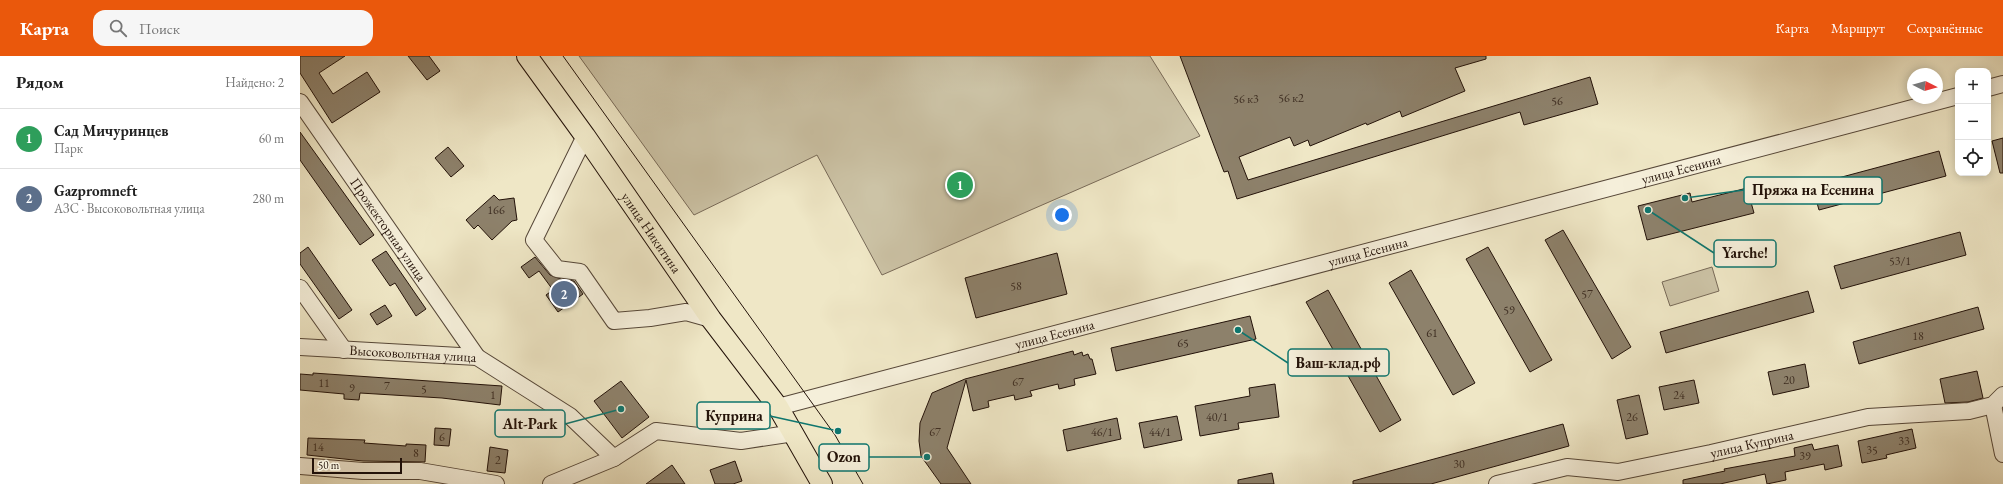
<!DOCTYPE html>
<html lang="ru">
<head>
<meta charset="utf-8">
<style>
  body { margin:0; font-family:"EB Garamond",serif; background:#f6f6f6; color:#222 }
  .controls { position:absolute; right:12px; top:12px; display:grid; overflow:hidden; border-radius:8px; box-shadow:0 2px 10px #0003 }
  .controls button { width:36px; height:36px; display:grid; place-items:center; padding:0; border:0; border-bottom:1px solid #e0e0e0; background:#fff; color:#222; font:20px sans-serif }
  .compass { position:absolute; left:1607px; top:12px; width:36px; height:36px; border-radius:50%; background:#fff; box-shadow:0 2px 10px #0003; rotate:96deg }
  .scale { position:absolute; left:12px; bottom:10px; width:90px; box-sizing:border-box; padding-left:4px; border:2px solid #231209; border-top:0; font-size:11px; line-height:14px; white-space:nowrap; color:#231209; -webkit-text-stroke:3px #f5efda; paint-order:stroke }
  .you { position:absolute; left:762px; top:159px; width:14px; height:14px; margin:-10px; border:3px solid #fff; border-radius:50%; background:#1a73e8; box-shadow:0 0 0 6px #1a73e833 }
  .badge { display:grid; place-items:center; width:26px; height:26px; border-radius:50%; background:#ea580c; color:#fff; font-size:13px; font-weight:700 }
  .pin { position:absolute; translate:-50% -50%; border:2px solid #fff; box-shadow:0 1px 4px #0006 }
  .list { margin:0; padding:0; list-style:none }
  h2 { display:flex; justify-content:space-between; align-items:center; height:52px; margin:0; padding:0 16px; font-size:17px }
  h2 small { font-size:13px; font-weight:400; color:#767676 }
  .list li { display:grid; grid-template-columns:26px 1fr auto; gap:12px; align-items:center; box-sizing:border-box; height:60px; padding:0 16px; border-top:1px solid #e0e0e0 }
  .list b { display:block; font-size:15px; white-space:nowrap }
  .list p { margin:0; font-size:13px; white-space:nowrap; color:#767676 }
  .list em { font-size:13px; font-style:normal; color:#767676 }
  .icon { flex:none; width:22px; height:22px; fill:none; stroke:currentColor; stroke-width:2; stroke-linecap:round; stroke-linejoin:round }
  .map { position:relative; flex:none; width:1703px; height:428px; overflow:hidden }
  header { display:flex; align-items:center; gap:24px; box-sizing:border-box; height:56px; padding:0 20px; background:#ea580c; color:#fff }
  header strong { font-size:19px }
  nav { display:flex; gap:22px; margin-inline-start:auto; font-size:14px }
  .search { width:280px; height:36px; background:#f6f6f6; display:flex; align-items:center; gap:10px; box-sizing:border-box; padding:0 14px; border-radius:12px; color:#767676; font-size:15px }
  main { display:flex }
  aside { flex:1; background:#fff }
  .map>svg:first-child { display:block }
  .green { fill:#ccc3a6; stroke:#786a58 }
  .building { fill:#8d816b; stroke:#231209 }
  .lines { fill:none; stroke-linecap:round; stroke-linejoin:round }
  .minor-casing { stroke:#564738; stroke-width:18 }
  .major-casing { stroke:#231209; stroke-width:22 }
  .minor { stroke:#f5efda; stroke-width:16 }
  .major { stroke:#efe7c6; stroke-width:20 }
  .tram { stroke:#231209; stroke-width:1 }
  .labels { text-anchor:middle; dominant-baseline:central; stroke-width:3; stroke-linejoin:round; paint-order:stroke }
  .number-label { font-size:12px; fill:#3e2e22 }
  .street-label { font-size:14px; fill:#231209; stroke:#f5efda }
  .leader { fill:none; stroke:#0f766e; stroke-width:1.5 }
  .callout-dot { fill:#0f766e; stroke:#f5efda; stroke-width:1.5 }
  .callout { fill:#f5efda; stroke:#0f766e; stroke-width:1.5 }
  .callout-label { font-size:15px; text-anchor:middle; font-weight:bold; fill:#231209 }
</style>
</head>
<body>
<header>
<strong>Карта</strong>
<div class="search"><svg class="icon" aria-label="search" viewBox="0 0 24 24"><circle cx="10" cy="10" r="6"/><path d="M15 15l6 6"/></svg>Поиск</div>
<nav><a>Карта</a><a>Маршрут</a><a>Сохранённые</a></nav>
</header>
<main>
<aside>
<h2>Рядом<small>Найдено: 2</small></h2>
<ul class="list">
<li><span class="badge" style="background:#2e9e5b">1</span><div><b>Сад Мичуринцев</b><p>Парк</p></div><em>60 m</em></li>
<li><span class="badge" style="background:#5c6f8a">2</span><div><b>Gazpromneft</b><p>АЗС · Высоковольтная улица</p></div><em>280 m</em></li>
</ul>
</aside>
<div class="map">
<svg width="1703" height="428" viewBox="0 0 1703 428">
  <rect width="100%" height="100%" fill="#efe7c6"/>
  <filter id="stains"><feTurbulence type="fractalNoise" baseFrequency=".005" numOctaves="4"/><feColorMatrix values="0 0 0 0 .2 0 0 0 0 .09 0 0 0 0 .02 0 0 0 .5 -.17"/></filter>
  <radialGradient id="worn" r=".72"><stop offset=".6" stop-color="#630" stop-opacity="0"/><stop offset="1" stop-color="#630" stop-opacity=".3"/></radialGradient>
  <path class="green" d="M279,0H850L900,80L582,219L517,99L394,159Z
    M1412,211L1419,235L1370,250L1362,226Z"/>
  <path class="building" d="M0,0H45L19,17L33,38L67,16L80,36L32,67L0,17Z
    M108,0H129L140,15L127,24Z
    M880,0H1186V3L1155,12L1165,35L1102,61L1100,55L1067,69L1066,67L1010,90L1008,84L994,90L990,81L939,101L948,124L1290,21L1298,48L1224,69L1220,56L937,143L928,115L924,116Z
    M0,76L74,179L60,189L0,104Z
    M1703,82V117H1700L1692,85Z
    M148,91L164,110L151,121L135,102Z
    M1639,95L1646,120L1519,154L1512,129Z
    M1447,132L1454,157L1347,184L1338,150L1390,137L1392,146Z
    M194,139L199,144L214,142L217,164L212,165L192,184L178,169L174,173L166,164Z
    M1263,174L1331,291L1312,303L1245,184Z
    M1660,176L1666,199L1541,233L1534,210Z
    M8,191L52,254L39,263L0,208V197Z
    M1188,191L1252,304L1230,316L1166,203Z
    M86,195L126,253L116,260L95,227L90,230L72,204Z
    M757,197L767,238L676,262L665,222Z
    M235,201L250,219L261,223L263,227L267,224L274,225L283,238L258,256L246,239L253,234L239,215L229,222L221,211Z
    M1111,214L1175,327L1153,339L1089,227Z
    M1028,234L1101,364L1080,376L1006,246Z
    M1508,235L1514,256L1366,297L1360,276Z
    M85,249L92,260L77,269L70,258Z
    M1678,251L1684,273L1559,308L1553,286Z
    M950,260L956,283L816,315L811,292Z
    M773,295L774,299L782,296L783,300L788,298L790,303H792L796,318L774,323L775,329L759,333L758,328L730,335L732,340L715,344L714,339L688,345L689,351L673,355L666,324L647,392L671,428H641L621,400L619,385L620,367L632,337L665,323Z
    M1505,308L1509,331L1473,339L1468,316Z
    M1677,315L1683,342L1668,346L1645,347L1640,323Z
    M13,317L202,330L200,349L142,342L60,337L59,344L44,343V338L0,334V318L13,319Z
    M1394,324L1399,347L1364,354L1359,331Z
    M321,325L349,361L322,382L294,345Z
    M975,328L979,361L938,367L939,373L900,380L895,350L950,340L949,332Z
    M1339,339L1348,378L1326,383L1317,344Z
    M877,360L882,384L844,392L839,367Z
    M817,362L821,383L767,395L763,374Z
    M1263,368L1269,390L1131,428H1053V425Z
    M135,372L151,373L149,390L134,389Z
    M1612,373L1616,392L1586,399L1587,402L1562,407L1558,385Z
    M8,382L65,384L64,387L106,390V388L126,389L125,406L63,405L7,399Z
    M1512,388L1514,394L1538,389L1542,410L1525,414L1524,408L1485,416L1486,424L1467,428L1465,418L1420,428H1383V424L1425,415L1424,413L1495,400L1494,392Z
    M190,391L208,394L205,417L187,415Z
    M435,405L442,425L433,428H415L410,414Z
    M372,409L385,428H346Z
    M972,417L974,428H938V424Z"/>
  <g class="lines">
    <g class="minor-casing">
      <g id="minor">
        <path d="M1688,32L1703,28"/>
        <path id="s1" d="M0,46L177,301"/>
        <path d="M285,80L234,184L257,213L280,216L314,265L350,262L386,256L411,263"/>
        <path d="M0,232L44,294"/>
        <path id="s2" d="M0,291L177,301L270,360L314,402L356,375L441,385L494,377"/>
        <path d="M1693,349L1703,398"/>
        <path id="s3" d="M478,351L1658,40"/>
        <path d="M0,410L63,415H120L196,428"/>
        <path d="M251,428L314,402"/>
        <path id="s4" d="M1197,428L1267,411L1318,416L1411,397L1568,361L1669,355L1693,349L1703,339"/>
      </g>
    </g>
    <g class="major-casing">
      <g id="major">
        <path id="s5" d="M227,0L285,80L411,263L478,351L522,428"/>
      </g>
    </g>
    <use href="#minor" class="minor"/>
    <use href="#major" class="major"/>
    <path class="tram" d="M263,0L535,379L563,428"/>
  </g>
  <g class="labels">
    <g class="number-label">
      <text x="991" y="42">56 к2</text>
      <text x="946" y="43">56 к3</text>
      <text x="1257" y="45">56</text>
      <text x="196" y="154">166</text>
      <text x="1600" y="205">53/1</text>
      <text x="716" y="230">58</text>
      <text x="1287" y="238">57</text>
      <text x="1209" y="254">59</text>
      <text x="1132" y="277">61</text>
      <text x="1618" y="280">18</text>
      <text x="883" y="287">65</text>
      <text x="1489" y="324">20</text>
      <text x="718" y="326">67</text>
      <text x="24" y="327">11</text>
      <text x="87" y="330">7</text>
      <text x="52" y="332">9</text>
      <text x="124" y="333">5</text>
      <text x="193" y="339">1</text>
      <text x="1379" y="339">24</text>
      <text x="917" y="361">40/1</text>
      <text x="1332" y="361">26</text>
      <text x="635" y="376">67</text>
      <text x="802" y="376">46/1</text>
      <text x="860" y="376">44/1</text>
      <text x="142" y="381">6</text>
      <text x="1604" y="385">33</text>
      <text x="18" y="391">14</text>
      <text x="1572" y="394">35</text>
      <text x="116" y="397">8</text>
      <text x="1505" y="400">39</text>
      <text x="198" y="404">2</text>
      <text x="1159" y="408">30</text>
    </g>
    <g class="street-label">
      <text stroke="none"><textPath href="#s3" startOffset="934">улица Есенина</textPath></text>
      <text stroke="none"><textPath href="#s1" startOffset="155">Прожекторная улица</textPath></text>
      <text stroke="none"><textPath href="#s5" startOffset="216">улица Никитина</textPath></text>
      <text stroke="none"><textPath href="#s3" startOffset="610">улица Есенина</textPath></text>
      <text stroke="none"><textPath href="#s3" startOffset="286">улица Есенина</textPath></text>
      <text stroke="none"><textPath href="#s2" startOffset="113">Высоковольтная улица</textPath></text>
      <text stroke="none"><textPath href="#s4" startOffset="260">улица Куприна</textPath></text>
    </g>
  </g>
  <path class="leader" d="M1385 142L1444 134M1348 154L1414 197M938 274L988 307M538 375L470 360M321 353L265 368M627 401L569 401"/>
  <g class="callout-dot">
    <circle cx="1385" cy="142" r="4"/>
    <circle cx="1348" cy="154" r="4"/>
    <circle cx="938" cy="274" r="4"/>
    <circle cx="538" cy="375" r="4"/>
    <circle cx="321" cy="353" r="4"/>
    <circle cx="627" cy="401" r="4"/>
  </g>
  <g class="callout">
    <rect x="1444" y="121" width="138" height="27" rx="4"/>
    <rect x="1414" y="184" width="62" height="27" rx="4"/>
    <rect x="988" y="293" width="101" height="27" rx="4"/>
    <rect x="397" y="346" width="73" height="27" rx="4"/>
    <rect x="195" y="354" width="70" height="27" rx="4"/>
    <rect x="519" y="388" width="50" height="27" rx="4"/>
  </g>
  <g class="callout-label">
    <text x="1513" y="139">Пряжа на Есенина</text>
    <text x="1445" y="202">Yarche!</text>
    <text x="1038" y="312">Ваш-клад.рф</text>
    <text x="434" y="365">Куприна</text>
    <text x="230" y="373">Alt-Park</text>
    <text x="544" y="406">Ozon</text>
  </g>
  <rect width="100%" height="100%" filter="url(#stains)"/>
  <rect width="100%" height="100%" fill="url(#worn)"/>
</svg>
<div class="controls">
<button>+</button>
<button>−</button>
<button><svg class="icon" aria-label="locate" viewBox="0 0 24 24"><circle cx="12" cy="12" r="6"/><path d="M12 2v4M12 18v4M2 12h4M18 12h4"/></svg></button>
</div>
<svg class="compass" viewBox="-18 -18 36 36"><path d="M0-13l5 13h-10z" fill="#e53935"/><path d="M0 13l5-13h-10z" fill="#767676"/></svg>
<div class="scale">50 m</div>
<div class="you"></div>
<div class="pin badge" style="left:660px;top:129px;background:#2e9e5b">1</div>
<div class="pin badge" style="left:264px;top:238px;background:#5c6f8a">2</div>
</div>
</main>
</body>
</html>
